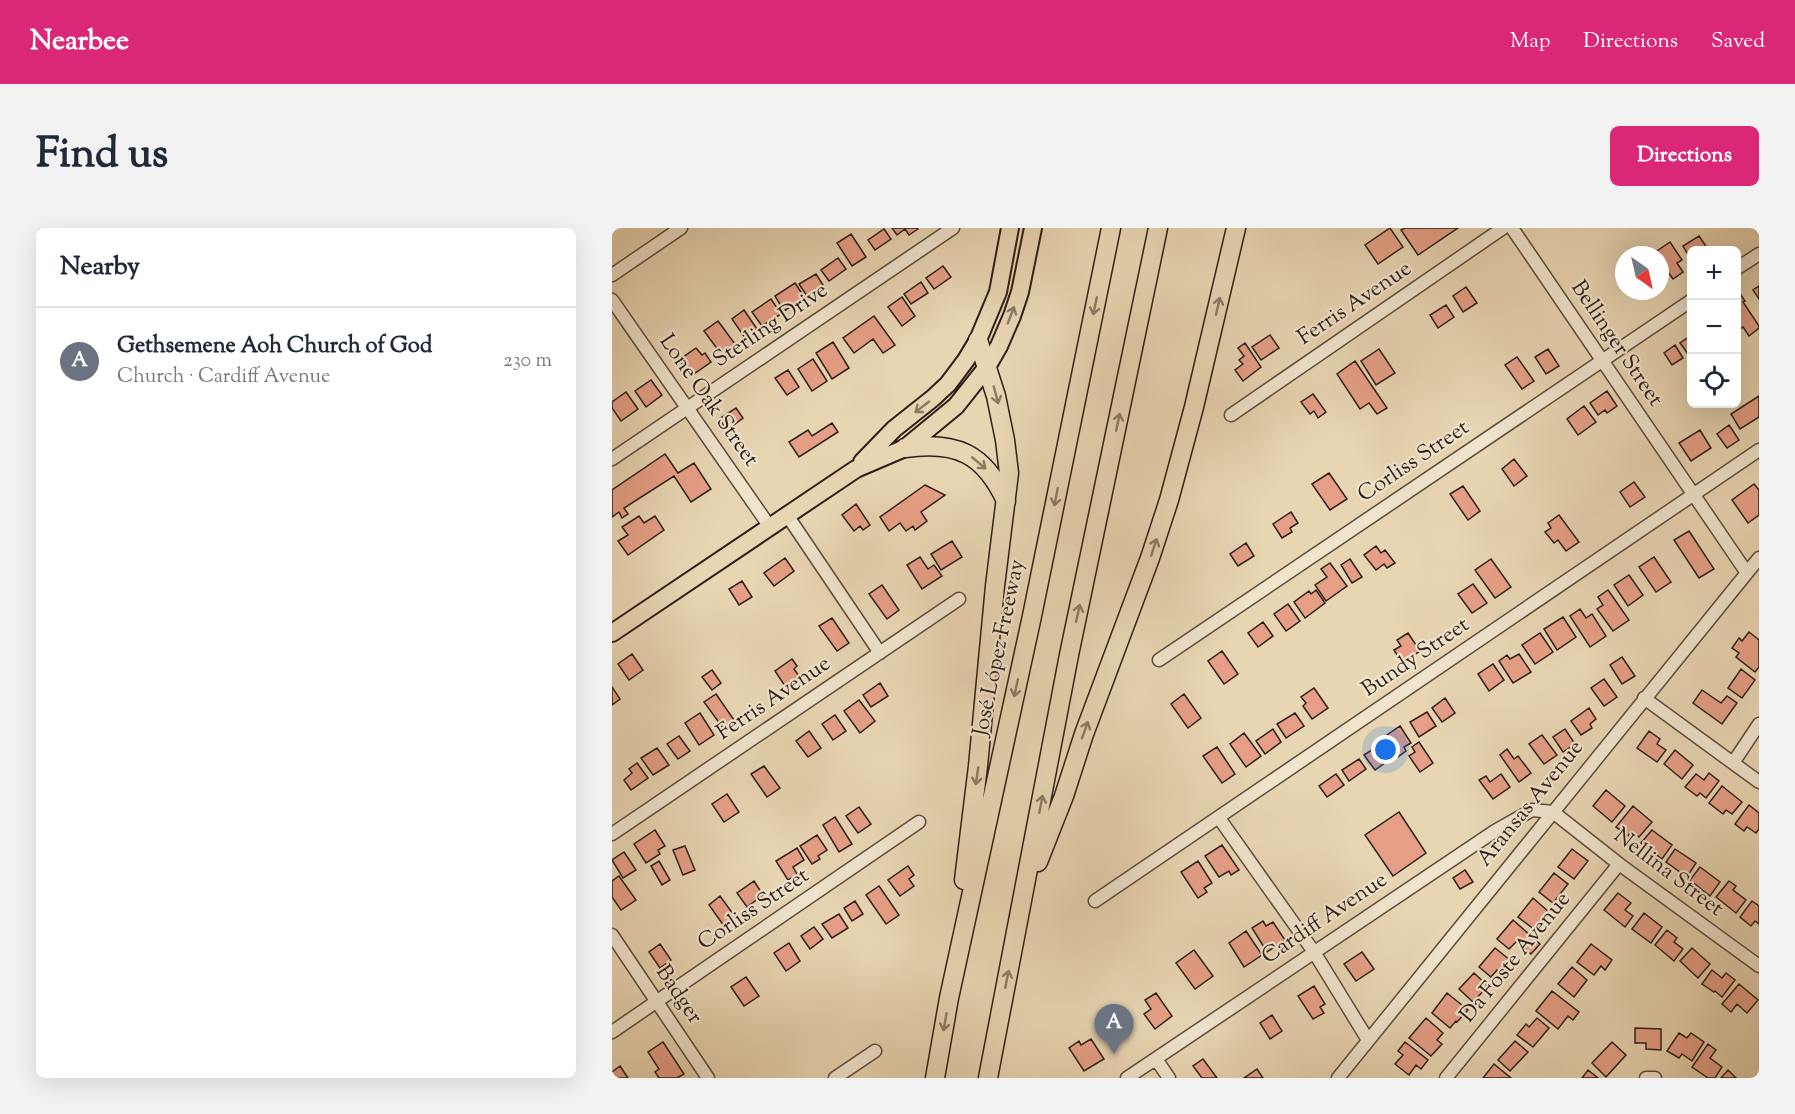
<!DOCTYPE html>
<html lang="en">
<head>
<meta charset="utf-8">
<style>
  body { margin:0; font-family:"Sorts Mill Goudy",serif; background:#f2f2f3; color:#1f2937 }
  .controls { position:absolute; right:18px; top:18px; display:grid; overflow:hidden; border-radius:9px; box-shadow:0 6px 24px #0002 }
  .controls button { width:54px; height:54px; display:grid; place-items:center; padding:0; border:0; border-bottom:2px solid #e0e1e3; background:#fff; color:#1f2937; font:30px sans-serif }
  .compass { position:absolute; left:1003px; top:18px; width:54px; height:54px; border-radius:50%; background:#fff; box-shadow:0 6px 24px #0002; rotate:146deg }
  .you { position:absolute; left:774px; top:522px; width:21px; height:21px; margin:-15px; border:4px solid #fff; border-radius:50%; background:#1a73e8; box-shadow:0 0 0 9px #1a73e833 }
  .badge { display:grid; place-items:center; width:39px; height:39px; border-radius:50%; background:#db2777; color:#fff; font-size:20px; font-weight:700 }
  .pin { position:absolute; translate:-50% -50px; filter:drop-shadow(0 2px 3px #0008) }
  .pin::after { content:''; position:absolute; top:32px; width:21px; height:18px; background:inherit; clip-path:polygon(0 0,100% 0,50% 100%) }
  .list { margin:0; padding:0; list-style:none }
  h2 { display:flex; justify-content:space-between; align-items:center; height:78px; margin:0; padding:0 24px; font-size:26px }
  h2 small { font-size:20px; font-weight:400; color:#747a83 }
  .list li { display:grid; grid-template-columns:39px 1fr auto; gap:18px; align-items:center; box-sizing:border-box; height:108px; padding:0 24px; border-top:2px solid #e0e1e3 }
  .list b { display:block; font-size:22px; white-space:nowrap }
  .list p { margin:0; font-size:20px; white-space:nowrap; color:#747a83 }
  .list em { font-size:20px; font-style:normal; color:#747a83 }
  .icon { flex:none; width:33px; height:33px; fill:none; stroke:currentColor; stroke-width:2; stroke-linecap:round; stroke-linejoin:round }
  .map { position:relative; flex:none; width:1147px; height:850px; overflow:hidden; border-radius:9px }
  header { display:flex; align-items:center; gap:36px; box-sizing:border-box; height:84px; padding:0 30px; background:#db2777; color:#fff }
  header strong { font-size:28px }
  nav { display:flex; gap:33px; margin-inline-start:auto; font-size:21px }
  .intro { display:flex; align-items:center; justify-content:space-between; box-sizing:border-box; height:144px; padding:0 36px }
  h1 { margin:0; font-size:42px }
  .button { padding:15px 27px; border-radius:9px; background:#db2777; color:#fff; font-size:21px; font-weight:700 }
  main { display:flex; gap:36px; padding:0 36px }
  aside { flex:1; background:#fff; border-radius:9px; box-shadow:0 6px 24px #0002 }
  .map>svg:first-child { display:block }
  .building { fill:#e69f86; stroke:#2e1f18; stroke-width:1.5 }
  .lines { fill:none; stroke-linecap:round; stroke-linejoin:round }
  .minor-casing { stroke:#5c4c3e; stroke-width:15 }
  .major-casing { stroke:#2e1f18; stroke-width:20 }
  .highway-casing { stroke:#2e1f18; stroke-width:21 }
  .minor { stroke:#f0e4cd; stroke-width:12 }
  .major { stroke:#e8d5b2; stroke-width:16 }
  .highway { stroke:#e8d5b2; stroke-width:18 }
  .oneway { stroke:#8b7a65 }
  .labels { text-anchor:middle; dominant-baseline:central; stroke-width:4.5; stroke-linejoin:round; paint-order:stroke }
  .street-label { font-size:22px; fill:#2e1f18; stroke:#f0e4cd }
</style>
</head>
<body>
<header>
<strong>Nearbee</strong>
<nav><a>Map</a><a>Directions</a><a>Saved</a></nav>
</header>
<div class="intro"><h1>Find us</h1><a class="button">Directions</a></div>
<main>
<aside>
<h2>Nearby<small></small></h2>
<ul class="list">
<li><span class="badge" style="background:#6b7280">A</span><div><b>Gethsemene Aoh Church of God</b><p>Church · Cardiff Avenue</p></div><em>230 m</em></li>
</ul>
</aside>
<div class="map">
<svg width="1147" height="850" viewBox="0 0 1147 850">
  <rect width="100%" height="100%" fill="#e8d5b2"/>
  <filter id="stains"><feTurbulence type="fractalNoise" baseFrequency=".00333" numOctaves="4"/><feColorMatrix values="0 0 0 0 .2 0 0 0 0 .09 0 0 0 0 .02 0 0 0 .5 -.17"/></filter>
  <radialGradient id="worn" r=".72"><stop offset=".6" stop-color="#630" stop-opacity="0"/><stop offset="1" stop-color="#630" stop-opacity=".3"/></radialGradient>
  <path class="building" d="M280,0H305L306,1L297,7L293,1L285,7Z
    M778,0L791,19L766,36L753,17Z
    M793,0H846L806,27L789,2Z
    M272,1L279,11L263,22L256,12Z
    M239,6L254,29L240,38L225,15Z
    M1087,8L1096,21L1080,22L1079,32L1071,18Z
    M1058,14L1070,32L1065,35L1071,44L1061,51L1048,33V27H1044L1042,25Z
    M226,30L234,41L217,53L209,42Z
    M331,38L339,49L322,61L314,50Z
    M204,46L211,57L195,68L187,56Z
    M309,54L316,65L299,76L292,66Z
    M183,55L193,70L172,83L163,68Z
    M1147,58V71L1141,62Z
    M854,59L865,75L851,84L841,68Z
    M1124,60L1133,73L1131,74L1147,98V100L1137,108L1131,99L1124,103Z
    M290,69L303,88L290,98L276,79Z
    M159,71L169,86L150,98L140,84Z
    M834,77L842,89L826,100L818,87Z
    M132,82L145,101L133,110L120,91Z
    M262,88L283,117L271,125L261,111L242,125L231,110Z
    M106,93L123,116L109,126L92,103Z
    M658,107L667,120L649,132L640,119Z
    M1080,107V130H1079L1068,115Z
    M221,114L237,140L220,151L204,125Z
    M633,115L649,139L631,153L623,142L631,136L627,132L632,128L626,120Z
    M1063,117L1071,130L1060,137L1052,125Z
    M84,120L90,127L93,125L99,134L79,148L67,132Z
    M767,121L783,145L764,157L749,133Z
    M936,121L947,138L934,146L923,129Z
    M905,129L922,153L910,161L893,137Z
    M201,131L215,153L200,163L186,141Z
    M743,133L775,180L765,186L757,175L748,181L725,146Z
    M176,142L187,159L175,167L163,150Z
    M39,152L50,167L34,179L23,163Z
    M995,163L1005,178L995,185L993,182L986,187L978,175Z
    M14,164L26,181L9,193L0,180V174Z
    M701,166L714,184L706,190L702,183L698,186L689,174Z
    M1147,168V189L1128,201L1119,186Z
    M972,178L984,194L966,207L955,191Z
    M124,180L131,190L115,202L107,191Z
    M220,195L226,204L187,229L177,214L196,202L200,208Z
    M1117,197L1127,212L1115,220L1105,206Z
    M1088,202L1099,220L1079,233L1067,215Z
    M53,226L66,245L82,235L99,261L79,274L62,248L12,280L16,286L10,290L7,284L0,289V262Z
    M902,231L915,248L902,258L890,241Z
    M717,245L735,271L718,282L700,256Z
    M1022,254L1033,269L1018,279L1008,264Z
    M1142,256L1147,262V287L1136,295L1120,272Z
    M313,257L333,267L309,284L315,293L303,302L301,298L294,303L288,295L277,303L268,289Z
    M851,258L868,283L856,292L838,266Z
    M244,276L258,297L251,302L248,298L242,303L230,287Z
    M679,284L686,295L678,300L680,304L670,310L661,296Z
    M947,287L967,314L954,323L946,312L942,315L933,304L939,300L936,295Z
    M27,288L32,295L43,288L52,302L16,327L6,313L16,307L10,299Z
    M1077,303L1102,341L1087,350L1062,312Z
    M340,313L350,329L329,342L319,326Z
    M634,315L642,328L626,338L618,326Z
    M764,318L769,325L773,322L783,335L775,340L772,336L764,342L752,327Z
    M308,329L316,341L322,337L330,348L310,361L295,337Z
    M1042,329L1059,354L1044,364L1027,339Z
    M173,330L182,343L162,358L152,345Z
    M738,331L750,349L740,355L729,337Z
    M879,331L899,359L883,370L863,342Z
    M718,335L735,358L714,373L703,357L715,349L709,341Z
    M1017,347L1031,367L1016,378L1002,357Z
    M130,353L140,369L127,377L117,361Z
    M861,356L875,375L860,385L846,366Z
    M270,357L287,382L275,391L257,366Z
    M704,362L713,375L693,390L682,374L697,363L699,366Z
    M996,362L1017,392L1001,403L985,381L991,377L986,369Z
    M676,376L688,393L674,403L662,386Z
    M968,381L974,390L980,386L994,408L978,419L958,388Z
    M951,389L964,409L945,422L932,401Z
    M220,390L237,415L225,423L207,398Z
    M651,394L661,408L646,419L636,405Z
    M1137,404L1147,412V439L1143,444L1124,429L1127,425L1120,420L1127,410L1130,413Z
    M796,405L808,423L790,435L782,422L789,418L785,412Z
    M928,405L941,424L923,436L910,417Z
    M610,423L626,446L612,456L596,433Z
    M20,426L31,442L17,452L6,436Z
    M907,426L919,444L901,455L887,433L895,427L898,431Z
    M1010,429L1023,448L1010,456L998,437Z
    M180,431L185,438L182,441L187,448L173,458L163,443Z
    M881,436L892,452L877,463L866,446Z
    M1129,441L1143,452L1130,470L1116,460Z
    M100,442L109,455L100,462L90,449Z
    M992,451L1005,469L992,478L979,460Z
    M268,455L276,468L259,479L251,467Z
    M0,459L8,471L0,477Z
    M702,460L716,480L700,491L691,478L694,475L689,469Z
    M1090,462L1109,475L1115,468L1125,475L1110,496L1081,475Z
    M104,466L122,492L111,500L92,474Z
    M572,466L589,490L576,500L559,476Z
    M833,470L843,485L830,494L820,480Z
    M247,472L263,493L248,505L232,483Z
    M977,480L984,491L978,496L980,500L969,507L959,493Z
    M815,484L824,498L807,509L798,494Z
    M88,485L102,507L87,517L73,495Z
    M683,485L692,498L674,510L665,496Z
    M223,487L234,503L221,512L210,496Z
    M788,498L799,515L792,519L794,523L786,529L772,509Z
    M661,501L669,514L653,526L644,513Z
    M953,501L963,516L951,524L941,509Z
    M197,503L209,520L196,529L184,513Z
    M1037,503L1048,511L1045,516L1054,522L1045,534L1025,520Z
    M632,505L649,528L634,539L618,516Z
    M930,507L945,527L932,536L917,516Z
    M67,508L78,523L66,531L55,516Z
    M807,514L821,535L808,544L797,528L803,524L800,519Z
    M769,516L780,530L763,542L752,527Z
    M605,519L623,546L610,555L591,528Z
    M45,520L57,537L41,547L29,530Z
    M895,521L902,531L906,528L919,545L907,554L888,527Z
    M1063,522L1081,537L1070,551L1052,536Z
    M747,531L754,541L737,553L730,542Z
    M25,535L36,550L19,562L12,552L20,545L17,541Z
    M152,538L168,560L155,569L139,546Z
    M1097,545L1107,553L1094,570L1088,565L1085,568L1073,559L1084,546L1092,552Z
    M724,546L732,557L715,569L707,558Z
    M889,546L898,559L881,571L867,552L874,548L878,554Z
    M1110,558L1130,574L1120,586L1114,582L1111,586L1097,575Z
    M994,562L1013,578L1000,594L981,578Z
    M115,566L127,584L112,594L100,576Z
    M1137,577L1147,585V601L1144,605L1135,599L1132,603L1123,596Z
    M1021,578L1040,594L1027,609L1019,603L1016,608L1004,599Z
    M247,579L259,596L246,605L234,588Z
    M787,584L814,625L781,648L753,607Z
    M223,589L240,616L227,624L211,597Z
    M43,602L53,618L46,622L48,626L34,635L22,616Z
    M1040,602L1060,617L1050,631L1029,615Z
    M205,607L215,622L206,628L208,631L200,636L188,618Z
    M610,617L627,642L619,647L617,643L607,649L593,628Z
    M73,618L83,642L71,647L61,622Z
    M185,620L192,632L181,639L185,646L176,652L164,633Z
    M960,621L976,633L962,651L946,639Z
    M1063,621L1084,635L1075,649L1054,634Z
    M12,624L24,642L11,650L0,632Z
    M47,633L58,652L50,657L39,638Z
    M586,633L600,655L592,660L595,664L586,670L569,644Z
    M296,638L302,647L297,651L302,658L288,668L276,652Z
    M1088,639L1108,654L1098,668L1078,652Z
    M853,642L861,654L848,661L841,650Z
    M942,645L956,656L941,675L927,664Z
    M7,648L24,672L9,682L0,669V653Z
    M142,653L151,667L135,679L125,665Z
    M1117,653L1124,658L1121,662L1134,672L1124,685L1104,669Z
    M267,658L287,687L274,696L254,667Z
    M1006,665L1019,675L1013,682L1021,688L1013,699L992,682Z
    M108,668L124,690L112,698L97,677Z
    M921,670L937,684L923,702L906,689Z
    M243,673L251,686L240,693L232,680Z
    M1140,673L1147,678V696L1143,693L1139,698L1128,689Z
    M1032,685L1050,699L1039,715L1020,701Z
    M227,686L236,700L220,710L210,696Z
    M901,692L928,716L919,726L905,713L897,721L885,711Z
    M651,693L654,698L661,694L673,712L655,724L640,700Z
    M202,699L211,711L198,721L189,708Z
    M1055,702L1065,710L1062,714L1071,721L1062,733L1043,717Z
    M634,703L650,727L632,739L617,715Z
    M177,715L188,733L174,743L162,725Z
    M48,716L59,732L48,740L37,724Z
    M979,716L1000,732L993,742L989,738L982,747L965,734Z
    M883,720L898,732L887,744L885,742L879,749L867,739Z
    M1080,720L1098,736L1086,750L1068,733Z
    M582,722L601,748L583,761L564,735Z
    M750,724L762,741L744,753L732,736Z
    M960,739L975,752L962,769L946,756Z
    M1100,742L1110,750L1114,745L1123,752L1110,769L1103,763L1102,764L1090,756Z
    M862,745L876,758L861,774L847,761Z
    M134,749L147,768L132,778L119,759Z
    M1127,756L1146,772L1135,785L1125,776L1119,784L1110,776Z
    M702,758L713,776L708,779L712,785L701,791L686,768Z
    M940,763L967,784L961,792L956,788L946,801L924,783Z
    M544,765L560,788L543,801L532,786L539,781L533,772Z
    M835,765L856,782L845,794L844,793L838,800L820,785Z
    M660,787L670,803L658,811L648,795Z
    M814,790L831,805L825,812L830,816L819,828L797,810Z
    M925,790L937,800L921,819L905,807L914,796L917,799Z
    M1023,800L1049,801V822L1034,821V815H1023Z
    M1067,805L1075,810L1079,805L1092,814L1080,833L1070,826L1067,830L1055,823Z
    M479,811L492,831L472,843L457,820L467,813L469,817Z
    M903,813L916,824L898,843L886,832Z
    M51,814L72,846L65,850H47L43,844L47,841L36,824Z
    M793,814L816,832L809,841L804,837L797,847L783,836L791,827L786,823Z
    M1000,814L1014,827L994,849L980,835Z
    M1096,816L1104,822L1098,830L1110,839L1103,850H1096L1080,839Z
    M591,831L605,850H590L581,838Z
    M882,836L899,850H871Z
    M8,838L16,850H0V844Z
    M645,841L651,850H632Z
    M976,842L986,850H970Z
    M1116,842L1124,850H1109Z"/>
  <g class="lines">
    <g class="minor-casing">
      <path id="minor" d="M900,0L1135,345
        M1124,41L1147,26
        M0,47L69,0
        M0,72L158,299
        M619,187L891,0
        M0,231L341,0
        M175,287L268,425
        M547,432L1080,72
        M1032,470L1147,554
        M1121,535L1147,496
        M607,590L702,724L756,812
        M0,606L347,371
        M483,673L1147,222
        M0,707L96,850
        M0,804L307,594
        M544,831L557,850
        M223,850L263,823
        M515,850L883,603L920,582L941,584L1007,636L1147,738
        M726,850L1147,330
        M834,850L1007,636
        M1034,850H1043"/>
    </g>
    <g class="major-casing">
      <path id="major" d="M250,234L282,201L321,170L336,156L354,132L366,112L386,64L398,0
        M0,405L244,241L293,220L344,178L375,139L387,118L400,88L408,64L421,0"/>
    </g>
    <g class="highway-casing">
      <path id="highway" d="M293,220C344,213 372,225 394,273
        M426,634L452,568L472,506L538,330L557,272L582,179L624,0
        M352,652L366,538L383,358L397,245L393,212L384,168L366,112
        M323,850L337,770L420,388L499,0
        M376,850L457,427L546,0"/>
    </g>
    <use href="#minor" class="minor"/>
    <use href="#major" class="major"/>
    <use href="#highway" class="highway"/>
  </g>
  <defs><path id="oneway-shaft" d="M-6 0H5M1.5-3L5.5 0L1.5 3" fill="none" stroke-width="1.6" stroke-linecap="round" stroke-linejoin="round" transform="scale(1.5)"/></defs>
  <g class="oneway">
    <use href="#oneway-shaft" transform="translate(483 78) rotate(102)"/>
    <use href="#oneway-shaft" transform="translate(606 78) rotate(-77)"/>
    <use href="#oneway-shaft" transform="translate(399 87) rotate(-69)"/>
    <use href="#oneway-shaft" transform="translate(384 167) rotate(75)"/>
    <use href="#oneway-shaft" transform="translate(310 179) rotate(142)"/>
    <use href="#oneway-shaft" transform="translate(506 194) rotate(-78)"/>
    <use href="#oneway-shaft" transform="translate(367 235) rotate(40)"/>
    <use href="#oneway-shaft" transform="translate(444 269) rotate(101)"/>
    <use href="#oneway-shaft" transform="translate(542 319) rotate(-72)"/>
    <use href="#oneway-shaft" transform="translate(466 385) rotate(-78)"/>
    <use href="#oneway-shaft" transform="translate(404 460) rotate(102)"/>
    <use href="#oneway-shaft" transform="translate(473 502) rotate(-70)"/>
    <use href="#oneway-shaft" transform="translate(365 548) rotate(98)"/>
    <use href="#oneway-shaft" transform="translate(429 576) rotate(-79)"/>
    <use href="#oneway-shaft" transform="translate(395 751) rotate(-79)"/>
    <use href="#oneway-shaft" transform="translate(333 794) rotate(100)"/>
  </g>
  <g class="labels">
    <g class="street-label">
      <text transform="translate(743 76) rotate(-34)">Ferris Avenue</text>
      <text transform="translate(159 98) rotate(-34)">Sterling Drive</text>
      <text transform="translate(1004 116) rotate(56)">Bellinger Street</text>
      <text transform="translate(96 173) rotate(55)">Lone Oak Street</text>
      <text transform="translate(802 234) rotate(-34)">Corliss Street</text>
      <text transform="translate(388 420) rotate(-78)">José López Freeway</text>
      <text transform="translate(804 430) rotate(-34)">Bundy Street</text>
      <text transform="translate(162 471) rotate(-34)">Ferris Avenue</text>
      <text transform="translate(919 576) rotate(-51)">Aransas Avenue</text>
      <text transform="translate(1056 645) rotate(37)">Nellina Street</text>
      <text transform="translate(142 682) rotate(-34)">Corliss Street</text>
      <text transform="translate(713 691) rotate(-34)">Cardiff Avenue</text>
      <text transform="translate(904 730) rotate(-51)">Da Foste Avenue</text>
      <text transform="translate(66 767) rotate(56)">Badger</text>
    </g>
  </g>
  <rect width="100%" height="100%" filter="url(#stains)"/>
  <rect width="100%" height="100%" fill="url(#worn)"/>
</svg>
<div class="controls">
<button>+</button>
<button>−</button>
<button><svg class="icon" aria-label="locate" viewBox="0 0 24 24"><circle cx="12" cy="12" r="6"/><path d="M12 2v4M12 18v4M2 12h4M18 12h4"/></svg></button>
</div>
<svg class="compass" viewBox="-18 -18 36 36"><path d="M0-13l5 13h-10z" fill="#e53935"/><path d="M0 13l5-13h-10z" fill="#747a83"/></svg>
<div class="you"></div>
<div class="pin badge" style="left:502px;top:826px;background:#6b7280">A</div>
</div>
</main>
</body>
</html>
